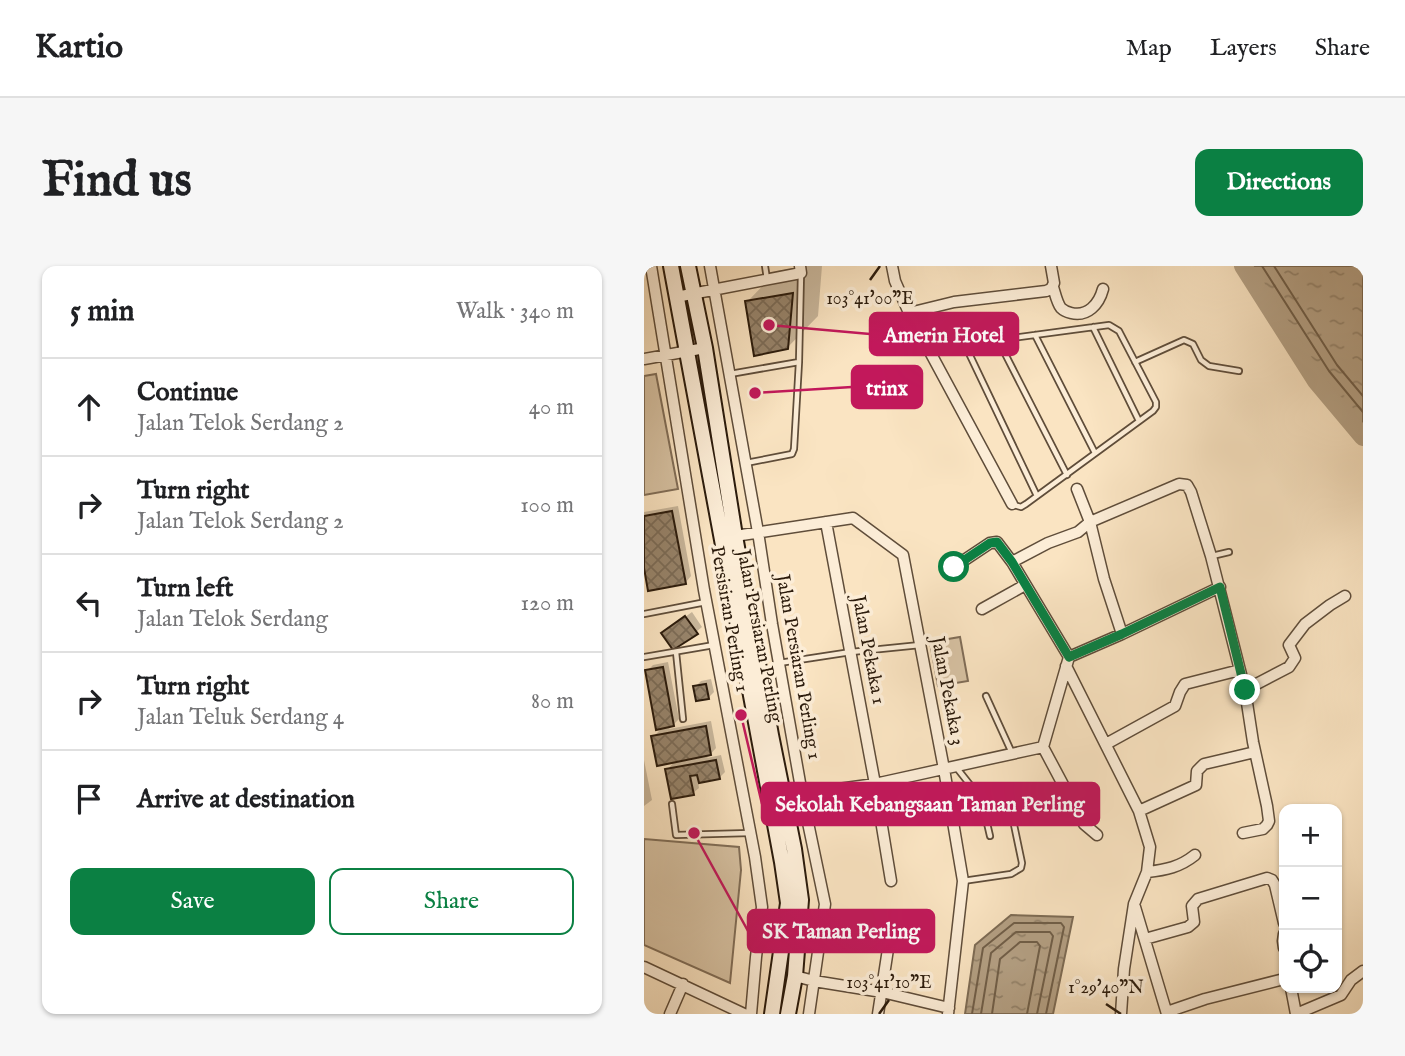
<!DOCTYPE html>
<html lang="en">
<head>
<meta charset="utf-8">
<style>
  body { margin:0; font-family:"IM FELL English",serif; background:#f6f6f6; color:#202124 }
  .controls { position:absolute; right:21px; bottom:21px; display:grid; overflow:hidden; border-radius:14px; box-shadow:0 2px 5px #0004 }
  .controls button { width:63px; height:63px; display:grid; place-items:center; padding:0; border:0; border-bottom:2px solid #e0e0e0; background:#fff; color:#202124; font:35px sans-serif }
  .stop { position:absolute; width:21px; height:21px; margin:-16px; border:5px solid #0b8043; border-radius:50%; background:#fff }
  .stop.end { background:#0b8043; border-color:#fff; box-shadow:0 2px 7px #0008 }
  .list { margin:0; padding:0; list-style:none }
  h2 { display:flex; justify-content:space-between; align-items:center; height:91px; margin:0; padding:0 28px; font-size:30px }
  h2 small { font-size:23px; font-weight:400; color:#757577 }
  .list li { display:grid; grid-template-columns:46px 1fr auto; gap:21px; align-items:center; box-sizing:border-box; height:98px; padding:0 28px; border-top:2px solid #e0e0e0 }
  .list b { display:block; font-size:26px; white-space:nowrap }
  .list p { margin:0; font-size:23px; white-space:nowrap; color:#757577 }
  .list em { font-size:23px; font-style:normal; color:#757577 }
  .actions { display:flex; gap:14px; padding:21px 28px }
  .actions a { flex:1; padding:16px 0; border:2px solid #0b8043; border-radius:14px; text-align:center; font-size:24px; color:#0b8043 }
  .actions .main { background:#0b8043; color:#fff }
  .icon { flex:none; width:38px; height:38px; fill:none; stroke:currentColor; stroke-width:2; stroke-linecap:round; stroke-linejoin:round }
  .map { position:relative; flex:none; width:719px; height:748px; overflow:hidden; border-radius:14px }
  header { display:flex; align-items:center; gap:42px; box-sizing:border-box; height:98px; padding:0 35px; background:#fff; border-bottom:2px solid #e0e0e0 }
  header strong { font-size:33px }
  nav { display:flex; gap:38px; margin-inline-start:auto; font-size:24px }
  .intro { display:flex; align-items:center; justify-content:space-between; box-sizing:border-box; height:168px; padding:0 42px }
  h1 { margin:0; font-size:49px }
  .button { padding:18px 32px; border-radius:14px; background:#0b8043; color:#fff; font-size:24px; font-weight:700 }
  main { display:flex; gap:42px; padding:0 42px }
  aside { flex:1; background:#fff; border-radius:14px; box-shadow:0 2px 5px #0004 }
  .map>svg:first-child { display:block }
  .grass { fill:#d7c2a3; stroke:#816e58; stroke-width:2 }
  .water { fill:url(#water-ripples); stroke:#7d6b54; stroke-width:2 }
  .shadow { fill:#0003 }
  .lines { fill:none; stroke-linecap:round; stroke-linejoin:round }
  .shore { stroke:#705e48; stroke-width:2 }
  .river { stroke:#b4a084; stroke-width:18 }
  .building { fill:url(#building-cross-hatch); stroke:#2b1b0c; stroke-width:2 }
  .lane-casing { stroke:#5f4d3a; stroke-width:8 }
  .street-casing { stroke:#5f4d3a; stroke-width:13 }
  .secondary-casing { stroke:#2b1b0c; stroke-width:18 }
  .lane { stroke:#fcedd7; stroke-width:4.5 }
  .street { stroke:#fcedd7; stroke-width:10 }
  .secondary { stroke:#fcedd7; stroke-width:14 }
  .route { stroke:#0b8043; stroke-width:9 }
  .ticks { fill:none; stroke:#2b1b0c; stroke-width:2.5 }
  .labels { text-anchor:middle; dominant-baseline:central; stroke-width:7; stroke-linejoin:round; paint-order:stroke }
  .street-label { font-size:19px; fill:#2b1b0c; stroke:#fcedd7 }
  .ticks-label { font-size:18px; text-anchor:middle; fill:#2b1b0c; stroke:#fcedd7; stroke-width:7; stroke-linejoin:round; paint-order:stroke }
  .leader { fill:none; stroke:#c2185b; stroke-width:2.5 }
  .callout-dot { fill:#c2185b; stroke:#fcedd7; stroke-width:2.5 }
  .callout { fill:#c2185b; stroke:#c2185b; stroke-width:2.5 }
  .callout-label { font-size:21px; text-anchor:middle; font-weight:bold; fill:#fff }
</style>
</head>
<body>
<header>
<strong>Kartio</strong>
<nav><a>Map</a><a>Layers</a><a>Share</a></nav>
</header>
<div class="intro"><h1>Find us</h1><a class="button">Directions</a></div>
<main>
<aside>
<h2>5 min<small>Walk · 340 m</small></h2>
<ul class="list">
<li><svg class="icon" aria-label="ahead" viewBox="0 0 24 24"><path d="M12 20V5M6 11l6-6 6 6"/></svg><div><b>Continue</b><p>Jalan Telok Serdang 2</p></div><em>40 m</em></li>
<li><svg class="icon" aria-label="right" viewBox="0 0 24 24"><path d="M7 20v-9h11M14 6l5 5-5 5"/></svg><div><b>Turn right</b><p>Jalan Telok Serdang 2</p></div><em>100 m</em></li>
<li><svg class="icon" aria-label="left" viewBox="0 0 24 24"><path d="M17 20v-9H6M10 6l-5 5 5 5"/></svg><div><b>Turn left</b><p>Jalan Telok Serdang</p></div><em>120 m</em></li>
<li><svg class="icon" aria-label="right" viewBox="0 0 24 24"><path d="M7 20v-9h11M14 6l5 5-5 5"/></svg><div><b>Turn right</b><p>Jalan Teluk Serdang 4</p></div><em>80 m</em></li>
<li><svg class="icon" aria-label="arrive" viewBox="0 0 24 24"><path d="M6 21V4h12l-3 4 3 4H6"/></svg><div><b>Arrive at destination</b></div></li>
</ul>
<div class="actions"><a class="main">Save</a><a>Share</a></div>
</aside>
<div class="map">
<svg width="719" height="748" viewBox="0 0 719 748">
  <defs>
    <pattern id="water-ripples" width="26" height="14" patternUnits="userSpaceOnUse" patternTransform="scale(1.75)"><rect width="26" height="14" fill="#b4a084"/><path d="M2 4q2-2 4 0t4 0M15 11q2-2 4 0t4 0" fill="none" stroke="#93826a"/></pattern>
    <pattern id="building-cross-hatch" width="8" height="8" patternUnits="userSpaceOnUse" patternTransform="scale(1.75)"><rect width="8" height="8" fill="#97846b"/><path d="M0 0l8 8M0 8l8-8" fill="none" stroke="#7b6b56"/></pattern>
  </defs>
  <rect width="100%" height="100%" fill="#fae4c2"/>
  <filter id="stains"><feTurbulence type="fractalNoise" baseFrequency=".00286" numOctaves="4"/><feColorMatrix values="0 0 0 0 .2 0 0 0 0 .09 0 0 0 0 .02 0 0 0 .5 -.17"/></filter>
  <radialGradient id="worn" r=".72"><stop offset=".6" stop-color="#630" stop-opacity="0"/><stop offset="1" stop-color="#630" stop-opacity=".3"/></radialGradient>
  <path class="grass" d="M12,108L34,223L0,229V110Z
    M316,371L324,415L294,420L286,376Z
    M0,573L95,581L97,604L86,717L0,679Z"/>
  <path class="water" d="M599,0H719V171L672,115Z
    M367,649L429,651L409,748H321L331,679Z"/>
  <path class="shadow" d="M164,0H178L174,50L144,81L103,36L133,5Z
    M34,240L47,310L42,316L0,292V246Z
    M48,346L58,361L52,366L19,367Z
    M24,396L35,453L25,463L67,455L72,482L63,492L77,489L81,506L75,512L54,516L55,522L49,527L23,504L32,494L9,471L19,461L3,405L9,399Z
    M67,413L70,426L64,432L51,421L57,415Z
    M0,494L8,534L0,540Z"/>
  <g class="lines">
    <path class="shore" d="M607,0L678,111L719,160
      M618,0L685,105L719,146
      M630,0L693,99L719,130
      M328,748L339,682L370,657H417L420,661L402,748
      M337,748L347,687L372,666H406L409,670L393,748
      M348,748L356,693L376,676H393L396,680L383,748"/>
    <path class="river" d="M599,0L672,115L719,171"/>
  </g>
  <path class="building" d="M149,27L144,83L110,90L101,35Z
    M28,245L42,318L4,325L0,302V250Z
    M41,350L54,368L29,384L17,367Z
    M19,401L30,460L12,464L1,404Z
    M62,418L65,433L52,435L49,420Z
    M62,460L67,489L13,500L7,470Z
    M72,494L76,513L55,517L53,509L46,510L50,529L27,533L21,503Z"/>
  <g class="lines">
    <g class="lane-casing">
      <path id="lane" d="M121,0L123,13
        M449,61L495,155
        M391,69L451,187
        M354,74L423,209
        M321,79L393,230
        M286,83L465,59L475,65L512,136V141L509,145L382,238L377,241L370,239
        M491,96L540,74L549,78L557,94L565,100L595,105
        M86,108L155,96L157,7
        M102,197L148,188L150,183L155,96
        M568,290L585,286
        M0,348L62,336
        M32,386L39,453
        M0,391L70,379
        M135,397L207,386L276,379
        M342,430L368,487
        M312,501L327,520L339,540L346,570
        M28,538L32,569L106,567
        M319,615L367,608L377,602L378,597L369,554"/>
    </g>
    <g class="street-casing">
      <path id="street" d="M7,0L60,324L111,591L118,641L112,691L107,748
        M66,0L114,266L128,358L158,528L181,638L165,748
        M248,0L251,15L265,47L368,238
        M409,21C411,27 413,37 417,42C420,45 423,46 427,47C444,51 455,38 459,23
        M32,31L157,7L156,0
        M265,47L310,36L402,25L407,23L410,17L407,0
        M0,93L61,82
        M433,223L446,256L460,313L478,368
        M182,256L231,518L247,615
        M91,270L209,252L259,289L300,503L319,615L304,748
        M368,296L404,277L434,266L446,256L535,218L543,219L547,226L567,290L601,424L609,476L623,540L625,555L623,559L619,563L599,567
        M305,308L308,307L310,301L346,277L353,276L368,296L425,391
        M338,343L381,319
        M422,400L495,545L506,581L503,606L490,638L480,703L477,748
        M601,424L645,401L651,392L645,379L661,358L686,339L701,330
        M462,478L531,440L536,426L541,418L596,404
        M399,481L425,391L478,368L576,321
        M399,481L440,558L453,569
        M158,528L231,518L399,481
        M495,545L552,519L553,505L560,498L611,486
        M503,606C522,604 536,601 551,589
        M491,641L523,748
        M640,668L639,675L640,682
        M501,673L544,661L550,656L548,640L554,633L623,612L628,614L631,619L640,657
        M0,701L100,748
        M151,710L170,715L238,726L305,742
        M647,722L652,748L697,729L707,714L719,705
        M523,746L561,733L640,713
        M26,748L39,718
        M234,748L248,657"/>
    </g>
    <g class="secondary-casing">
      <path id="secondary" d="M27,0L138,596L144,637L128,748
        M44,0L61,82L91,270L127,469L150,583L157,634L151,710L144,748"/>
    </g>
    <use href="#lane" class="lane"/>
    <use href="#street" class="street"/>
    <use href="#secondary" class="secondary"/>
  </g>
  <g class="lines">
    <path class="route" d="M310,301L346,277L353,276L368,296L425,391L478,368L576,321L601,424"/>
  </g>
  <path class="ticks" d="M226,14L236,0M462,738L477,748M235,748L245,734"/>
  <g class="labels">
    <g class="street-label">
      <text transform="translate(85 353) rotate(80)">Persisiran Perling 1</text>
      <text transform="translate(115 370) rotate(79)">Jalan Persiaran Perling</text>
      <text transform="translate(224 384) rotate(79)">Jalan Pekaka 1</text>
      <text transform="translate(154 401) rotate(80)">Jalan Persiaran Perling 1</text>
      <text transform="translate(303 425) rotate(79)">Jalan Pekaka 3</text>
    </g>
  </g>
  <g class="ticks-label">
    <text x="226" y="38">103°41'00"E</text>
    <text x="245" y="722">103°41'10"E</text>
    <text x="462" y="727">1°29'40"N</text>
  </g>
  <path class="leader" d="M125 59L226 68M111 127L208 121M97 449L118 538M50 567L104 665"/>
  <g class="callout-dot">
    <circle cx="125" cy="59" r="7"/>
    <circle cx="111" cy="127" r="7"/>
    <circle cx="97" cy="449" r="7"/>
    <circle cx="50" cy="567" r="7"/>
  </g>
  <g class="callout">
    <rect x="226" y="47" width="148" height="42" rx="7"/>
    <rect x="208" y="100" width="70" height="42" rx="7"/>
    <rect x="118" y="517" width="337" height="42" rx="7"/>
    <rect x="104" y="644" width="186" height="42" rx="7"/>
  </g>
  <g class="callout-label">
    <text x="300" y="76">Amerin Hotel</text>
    <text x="243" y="129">trinx</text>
    <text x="286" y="545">Sekolah Kebangsaan Taman Perling</text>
    <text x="197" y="672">SK Taman Perling</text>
  </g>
  <rect width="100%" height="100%" filter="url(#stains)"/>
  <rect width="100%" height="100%" fill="url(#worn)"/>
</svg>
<div class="controls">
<button>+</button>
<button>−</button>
<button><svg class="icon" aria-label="locate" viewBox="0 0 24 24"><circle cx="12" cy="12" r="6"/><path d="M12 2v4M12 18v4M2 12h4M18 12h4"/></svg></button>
</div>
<div class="stop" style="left:310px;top:301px"></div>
<div class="stop end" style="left:601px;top:424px"></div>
</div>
</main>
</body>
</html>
